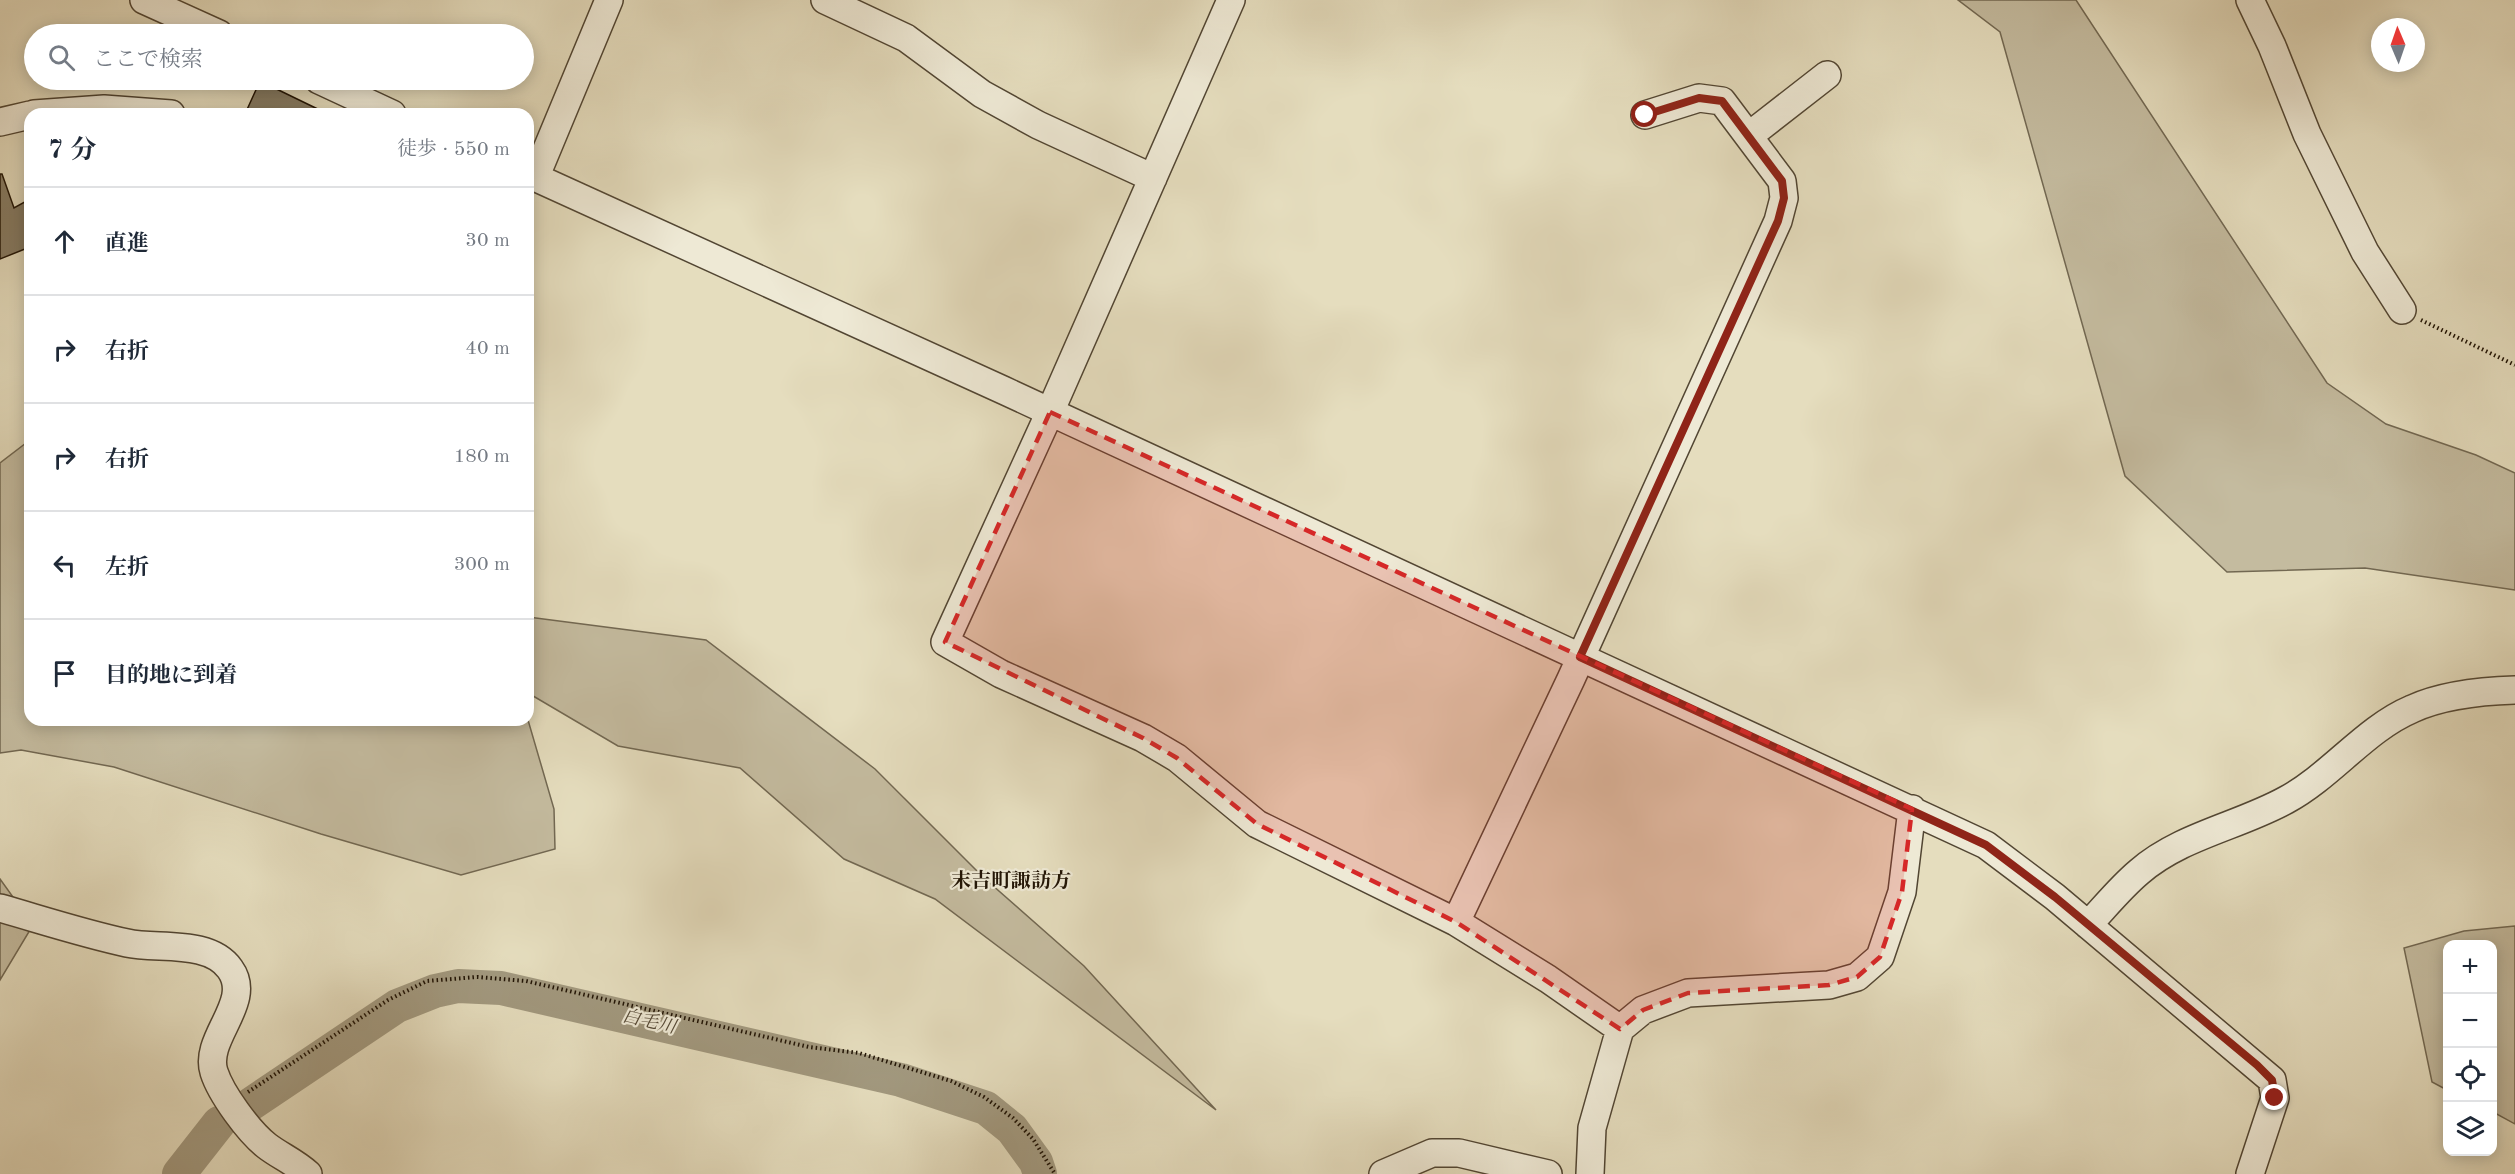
<!DOCTYPE html>
<html lang="ja">
<head>
<meta charset="utf-8">
<style>
  body { margin:0; font-family:"Old Standard TT","Noto Serif JP",serif; background:#f2f2f3; color:#1f2937 }
  .controls { position:absolute; right:18px; bottom:18px; display:grid; overflow:hidden; border-radius:12px; box-shadow:0 3px 15px #0003 }
  .controls button { width:54px; height:54px; display:grid; place-items:center; padding:0; border:0; border-bottom:2px solid #e0e1e3; background:#fff; color:#1f2937; font:30px sans-serif }
  .compass { position:absolute; left:2371px; top:18px; width:54px; height:54px; border-radius:50%; background:#fff; box-shadow:0 3px 15px #0003; rotate:358deg }
  .stop { position:absolute; width:18px; height:18px; margin:-14px; border:4px solid #8f2418; border-radius:50%; background:#fff }
  .stop.end { background:#8f2418; border-color:#fff; box-shadow:0 2px 6px #0008 }
  .list { margin:0; padding:0; list-style:none }
  h2 { display:flex; justify-content:space-between; align-items:center; height:78px; margin:0; padding:0 24px; font-size:26px }
  h2 small { font-size:20px; font-weight:400; color:#747a83 }
  .list li { display:grid; grid-template-columns:39px 1fr auto; gap:18px; align-items:center; box-sizing:border-box; height:108px; padding:0 24px; border-top:2px solid #e0e1e3 }
  .list b { display:block; font-size:22px; white-space:nowrap }
  .list em { font-size:20px; font-style:normal; color:#747a83 }
  .icon { flex:none; width:33px; height:33px; fill:none; stroke:currentColor; stroke-width:2; stroke-linecap:round; stroke-linejoin:round }
  .map { position:relative; flex:none; width:2515px; height:1174px; overflow:hidden }
  .search { position:absolute; background:#fff; box-shadow:0 3px 15px #0003; left:24px; top:24px; width:510px; height:66px; display:flex; align-items:center; gap:15px; box-sizing:border-box; padding:0 21px; border-radius:33px; color:#747a83; font-size:22px }
  .panel { position:absolute; background:#fff; box-shadow:0 3px 15px #0003; left:24px; top:108px; width:510px; height:618px; border-radius:18px }
  .map>svg:first-child { display:block }
  .green { fill:#c4bb9f; stroke:#726852; stroke-width:1.5 }
  .lines { fill:none; stroke-linecap:round; stroke-linejoin:round }
  .river { stroke:#a2997f; stroke-width:34 }
  .building { fill:#877d65; stroke:#211405; stroke-width:1.5 }
  .minor-casing { stroke:#524633; stroke-width:30 }
  .path { stroke:#211405; stroke-width:4; stroke-dasharray:1.5 3; stroke-linecap:butt }
  .minor { stroke:#eee9d5; stroke-width:27 }
  .route { stroke:#8f2418; stroke-width:8 }
  .marked { fill:#d62828; fill-opacity:0.2; stroke:#d62828; stroke-width:4.5; stroke-dasharray:12 8; stroke-linejoin:round }
  .labels { text-anchor:middle; dominant-baseline:central; stroke-width:4.5; stroke-linejoin:round; paint-order:stroke }
  .water-label { font-size:18px; font-style:italic; fill:#554936; stroke:#eee9d5 }
  .quarter-label { font-size:20px; font-weight:bold; fill:#211405; stroke:#eee9d5 }
</style>
</head>
<body>
<div class="map">
<svg width="2515" height="1174" viewBox="0 0 2515 1174">
  <rect width="100%" height="100%" fill="#e5ddbe"/>
  <filter id="stains"><feTurbulence type="fractalNoise" baseFrequency=".00333" numOctaves="4"/><feColorMatrix values="0 0 0 0 .2 0 0 0 0 .09 0 0 0 0 .02 0 0 0 .5 -.17"/></filter>
  <radialGradient id="worn" r=".72"><stop offset=".6" stop-color="#630" stop-opacity="0"/><stop offset="1" stop-color="#630" stop-opacity=".3"/></radialGradient>
  <path class="green" d="M1958,0H2076L2327,383L2386,424L2476,455L2515,473V590L2365,568L2227,572L2125,476L2000,32Z
    M30,440V720H528L554,809L555,849L461,875L321,834L114,767L21,750L0,753V463Z
    M528,617L706,640L875,769L983,877L1084,966L1216,1110L935,899L844,859L740,768L618,746L528,693Z
    M0,879L33,925L0,980Z
    M2515,926V1124L2493,1112L2492,944H2448L2447,1090L2432,1082L2404,948L2464,931Z"/>
  <g class="lines">
    <path class="river" d="M251,1104L397,1006L435,991L458,986L501,988L901,1080L986,1108L1012,1129L1036,1162L1040,1174
      M179,1174L219,1123"/>
  </g>
  <path class="building" d="M260,81L328,114H245Z
    M0,174H2L14,208L30,199V247L0,259Z"/>
  <g class="lines">
    <g class="minor-casing">
      <path id="minor" d="M144,0L219,34
        M825,0L906,38L982,94L1038,125L1153,178
        M1231,0L1050,412L945,642L1001,674L1143,738L1177,758L1257,824L1456,922L1548,979L1620,1029
        M2250,0L2272,46L2307,134L2365,252L2402,310
        M319,80L392,114
        M34,114L104,109L171,114
        M0,122L30,115
        M1750,135L1827,75
        M528,174L1003,390L1986,845L2055,897L2272,1080L2275,1098L2250,1174
        M535,178L609,0
        M0,908C42,920 85,934 127,943C157,950 209,939 230,969C254,1002 203,1038 214,1072C221,1094 249,1132 267,1146C280,1156 295,1162 308,1174
        M1456,922L1571,679L1778,221L1784,198L1782,181L1722,101L1699,98L1645,115
        M2088,925C2105,907 2120,888 2139,872C2180,836 2239,826 2286,800C2332,775 2365,729 2412,709C2442,695 2482,691 2515,690
        M1383,1174L1432,1153H1459L1548,1174
        M1590,1174L1592,1128L1620,1029L1643,1010L1688,993L1829,985L1857,977L1880,957L1902,892L1912,809"/>
    </g>
    <path class="path" d="M2421,320L2515,365
      M248,1092L388,1000L427,981L477,977L526,981L809,1047L859,1053L951,1081L984,1097L1013,1118L1033,1139L1055,1174"/>
    <use href="#minor" class="minor"/>
  </g>
  <g class="lines">
    <path class="route" d="M1645,115L1699,98L1722,101L1782,181L1784,198L1778,221L1580,657L1986,845L2055,897L2257,1065L2272,1080L2275,1098"/>
  </g>
  <path class="marked" d="M1050,412L1912,809L1902,892L1880,957L1857,977L1829,985L1688,993L1643,1010L1620,1029L1456,922L1257,824L1177,758L1143,738L945,642Z"/>
  <g class="labels">
    <g class="water-label">
      <text transform="translate(649 1022) rotate(13)">白毛川</text>
    </g>
    <g class="quarter-label">
      <text x="1011" y="882">末吉町諏訪方</text>
    </g>
  </g>
  <rect width="100%" height="100%" filter="url(#stains)"/>
  <rect width="100%" height="100%" fill="url(#worn)"/>
</svg>
<div class="controls">
<button>+</button>
<button>−</button>
<button><svg class="icon" aria-label="locate" viewBox="0 0 24 24"><circle cx="12" cy="12" r="6"/><path d="M12 2v4M12 18v4M2 12h4M18 12h4"/></svg></button>
<button><svg class="icon" aria-label="layers" viewBox="0 0 24 24"><path d="M12 4l9 5-9 5-9-5zM3 14l9 5 9-5"/></svg></button>
</div>
<svg class="compass" viewBox="-18 -18 36 36"><path d="M0-13l5 13h-10z" fill="#e53935"/><path d="M0 13l5-13h-10z" fill="#747a83"/></svg>
<div class="stop" style="left:1645px;top:115px"></div>
<div class="stop end" style="left:2275px;top:1098px"></div>
<div class="search"><svg class="icon" aria-label="search" viewBox="0 0 24 24"><circle cx="10" cy="10" r="6"/><path d="M15 15l6 6"/></svg>ここで検索</div>
<section class="panel">
<h2>7 分<small>徒歩 · 550 m</small></h2>
<ul class="list">
<li><svg class="icon" aria-label="ahead" viewBox="0 0 24 24"><path d="M12 20V5M6 11l6-6 6 6"/></svg><div><b>直進</b></div><em>30 m</em></li>
<li><svg class="icon" aria-label="right" viewBox="0 0 24 24"><path d="M7 20v-9h11M14 6l5 5-5 5"/></svg><div><b>右折</b></div><em>40 m</em></li>
<li><svg class="icon" aria-label="right" viewBox="0 0 24 24"><path d="M7 20v-9h11M14 6l5 5-5 5"/></svg><div><b>右折</b></div><em>180 m</em></li>
<li><svg class="icon" aria-label="left" viewBox="0 0 24 24"><path d="M17 20v-9H6M10 6l-5 5 5 5"/></svg><div><b>左折</b></div><em>300 m</em></li>
<li><svg class="icon" aria-label="arrive" viewBox="0 0 24 24"><path d="M6 21V4h12l-3 4 3 4H6"/></svg><div><b>目的地に到着</b></div></li>
</ul>
</section>
</div>
</body>
</html>
